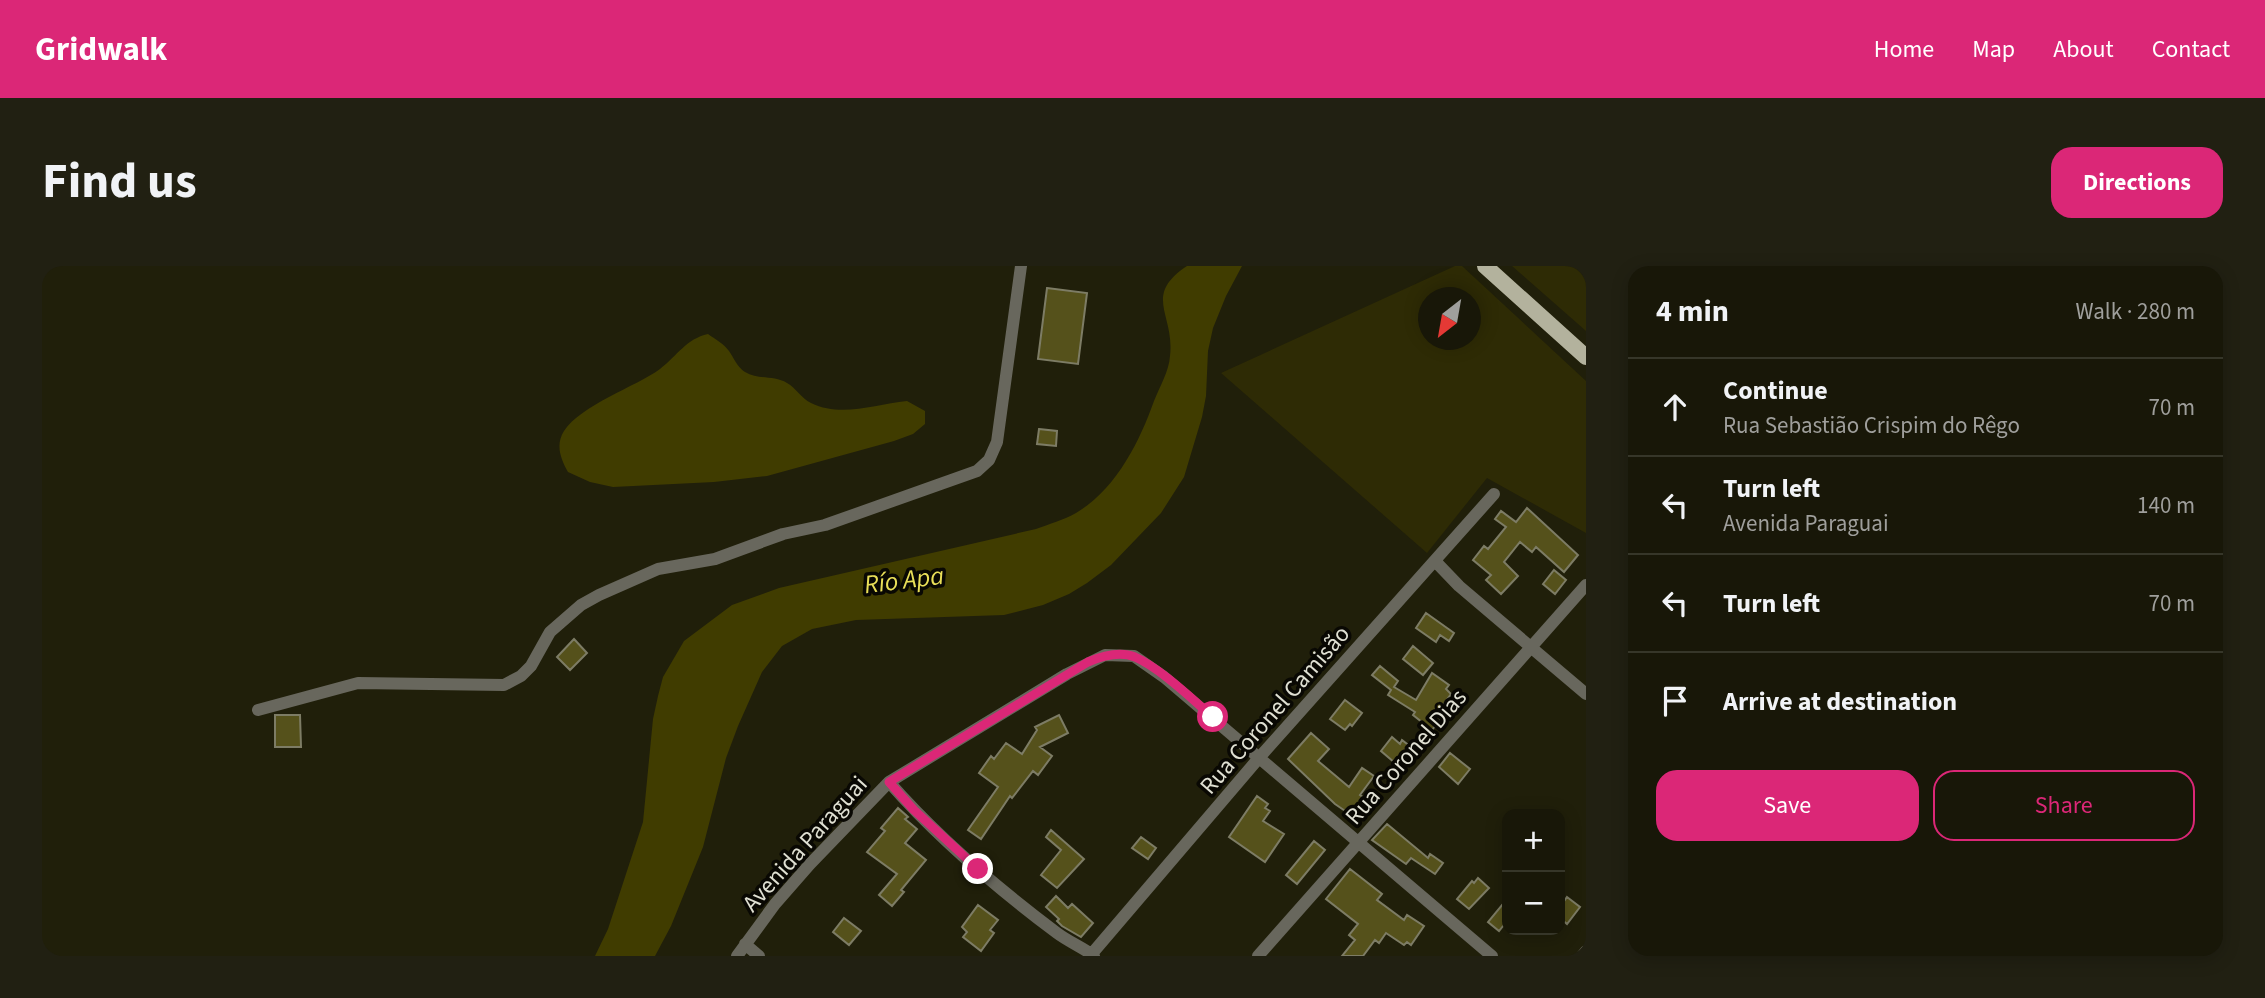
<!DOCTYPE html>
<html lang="en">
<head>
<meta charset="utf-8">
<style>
  body { margin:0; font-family:"Source Sans 3",sans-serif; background:#212012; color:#f1f3f6 }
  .controls { position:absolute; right:21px; bottom:21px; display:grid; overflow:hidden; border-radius:14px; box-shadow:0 4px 18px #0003 }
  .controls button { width:63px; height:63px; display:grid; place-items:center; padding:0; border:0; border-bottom:2px solid #363629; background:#181708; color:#f1f3f6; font:35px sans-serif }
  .compass { position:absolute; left:1376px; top:21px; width:63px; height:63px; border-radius:50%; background:#181708; box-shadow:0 4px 18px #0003; rotate:211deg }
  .stop { position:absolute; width:21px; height:21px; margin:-16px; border:5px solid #db2777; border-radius:50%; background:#fff }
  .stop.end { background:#db2777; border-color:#fff; box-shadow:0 2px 7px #0008 }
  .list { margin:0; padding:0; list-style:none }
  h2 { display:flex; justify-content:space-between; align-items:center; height:91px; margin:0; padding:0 28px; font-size:30px }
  h2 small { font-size:23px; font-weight:400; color:#9f9f9c }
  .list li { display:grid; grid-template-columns:46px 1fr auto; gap:21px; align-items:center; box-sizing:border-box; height:98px; padding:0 28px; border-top:2px solid #363629 }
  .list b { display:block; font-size:26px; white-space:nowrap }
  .list p { margin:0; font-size:23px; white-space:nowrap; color:#9f9f9c }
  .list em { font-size:23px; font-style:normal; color:#9f9f9c }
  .actions { display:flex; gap:14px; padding:21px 28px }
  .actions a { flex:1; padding:16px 0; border:2px solid #db2777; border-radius:21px; text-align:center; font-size:24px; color:#db2777 }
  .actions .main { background:#db2777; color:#fff }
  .icon { flex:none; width:38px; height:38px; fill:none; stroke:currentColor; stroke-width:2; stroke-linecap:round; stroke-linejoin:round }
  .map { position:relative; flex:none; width:1544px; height:690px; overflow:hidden; border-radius:21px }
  header { display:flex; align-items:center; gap:42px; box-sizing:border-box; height:98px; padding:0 35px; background:#db2777; color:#fff }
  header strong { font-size:33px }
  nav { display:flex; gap:38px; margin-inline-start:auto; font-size:24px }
  .intro { display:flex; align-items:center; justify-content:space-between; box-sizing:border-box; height:168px; padding:0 42px }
  h1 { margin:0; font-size:49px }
  .button { padding:18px 32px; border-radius:21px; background:#db2777; color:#fff; font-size:24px; font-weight:700 }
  main { display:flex; gap:42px; padding:0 42px }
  aside { flex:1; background:#181708; border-radius:21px; box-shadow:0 4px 18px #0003 }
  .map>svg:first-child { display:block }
  .green { fill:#2e2b05; fill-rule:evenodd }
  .water { fill:#403c00 }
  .building { fill:#55511b; stroke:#7d7c65; stroke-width:2 }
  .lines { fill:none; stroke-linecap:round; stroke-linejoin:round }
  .minor { stroke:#68675d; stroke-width:12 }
  .major { stroke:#b3b29d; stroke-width:16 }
  .route { stroke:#db2777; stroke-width:9 }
  .labels { text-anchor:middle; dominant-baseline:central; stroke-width:7; stroke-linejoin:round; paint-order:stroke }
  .street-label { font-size:24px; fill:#e0e0d3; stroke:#090803 }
  .water-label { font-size:26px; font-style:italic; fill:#e9df58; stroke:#090803 }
</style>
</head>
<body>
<header>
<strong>Gridwalk</strong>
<nav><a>Home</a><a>Map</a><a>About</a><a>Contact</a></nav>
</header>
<div class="intro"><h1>Find us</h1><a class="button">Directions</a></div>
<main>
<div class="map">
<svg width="1544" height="690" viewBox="0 0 1544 690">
  <rect width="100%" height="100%" fill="#201f0a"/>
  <path class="green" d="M1413,0H1420L1544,115V267L1445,212L1385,287L1179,107ZM1386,32H1428V74H1386Z
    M1470,0H1544V65Z"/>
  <path class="water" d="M1145,0H1200L1184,30L1171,62L1166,85L1164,130L1160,151L1142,211L1119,247L1069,299L1045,317L1027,328L1001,339L962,349L814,354L770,363L740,380L720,406L696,460L684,492L661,581L629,660L613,690H553L566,663L601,556L611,453L616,430L621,411L642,375L690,339L737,322L994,263C1007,258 1022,254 1034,247C1074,223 1097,177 1112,135C1118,120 1127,105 1128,90C1133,48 1100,30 1145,0Z
    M666,68C673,73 682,78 687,85C692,92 695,101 703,106C716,114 732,109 745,117C754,122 759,132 769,137C800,152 833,138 865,135L883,145V158L871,168L852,175L725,210L672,216L571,221L548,216L526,206C519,194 513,179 522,165C539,139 593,121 618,103C636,89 644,73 666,68Z"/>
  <path class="building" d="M1005,22L1045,27L1036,98L996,93Z
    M997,163L1015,165L1014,180L995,178Z
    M1485,242L1536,289L1522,306L1494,281L1490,286L1478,276L1462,296L1476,310L1459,328L1444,314L1449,309L1431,294L1442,280L1446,283L1464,261L1453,253L1459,245L1474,256Z
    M1512,304L1524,314L1513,328L1501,318Z
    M1384,347L1412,367L1407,375L1398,369L1394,376L1374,362Z
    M532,373L545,387L528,404L515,391Z
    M1371,380L1391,397L1381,409L1361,393Z
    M1338,400L1356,415L1352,421L1374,434L1390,407L1407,419L1404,423L1409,428L1396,446L1401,449L1390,464L1371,449L1373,446L1346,429L1349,424L1330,409Z
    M1303,434L1320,447L1310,460L1308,458L1303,464L1288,453Z
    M233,449H258L259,481H233Z
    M1017,449L1026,467L998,481L1010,490L996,509L991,505L970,532L968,530L939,573L926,564L956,521L937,507L949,490L952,493L964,477L980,488L995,464L993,461Z
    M1269,467L1287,483L1276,495L1307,521L1320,502L1332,510L1318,529L1328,536L1318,550L1312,545L1309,549L1293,538L1246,493Z
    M1350,471L1358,478L1360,474L1374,485L1360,503L1339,485Z
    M1408,487L1428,503L1416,518L1397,501Z
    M1215,530L1226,538L1223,542L1228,545L1221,555L1242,568L1223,596L1187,571Z
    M856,542L866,551L863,553L875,563L863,577L884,594L859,624L862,626L850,640L837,629L855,608L825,586L843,565L839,562Z
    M1345,558L1386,592L1388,588L1401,597L1393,608L1369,592L1364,598L1330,574Z
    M1009,564L1042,593L1015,622L999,609L1019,584L1004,571Z
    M1099,571L1114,582L1106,593L1090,582Z
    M1272,575L1283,584L1255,618L1244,609Z
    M1308,603L1340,628L1335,634L1362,654L1365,649L1382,660L1369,679L1365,676L1362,679L1344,667L1337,677L1333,674L1321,690H1300L1313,674L1307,669L1316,658L1284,633Z
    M1436,612L1447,622L1427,643L1415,633L1430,615L1432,617Z
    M1014,630L1026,642L1030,638L1051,657L1039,671L1020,660L1015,655L1017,653L1004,641Z
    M1525,631L1538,641L1525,658L1518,652V641Z
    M1465,633V655L1457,665L1446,656Z
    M936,639L956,654L948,664L952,667L939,685L921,671L925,666L920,661Z
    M802,652L819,665L807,679L791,666Z"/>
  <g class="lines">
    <path class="minor" d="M1393,295L1417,320L1544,428
      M216,444L316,417L462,419L479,410L489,400L508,366L539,339L557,329L616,303L673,293L741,268L783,259L935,205L947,194L955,176L979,0
      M847,516C897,573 955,622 1015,667C1027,676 1040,681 1052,690
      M703,678L717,690
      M695,690L733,638L768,598L847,516L1025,408L1063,389L1092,390L1122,411L1450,690
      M1048,690L1216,493L1452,228
      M1216,690L1544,319
      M1540,690L1544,685"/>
    <path class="major" d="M1443,0L1544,91"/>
  </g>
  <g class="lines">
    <path class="route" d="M936,603L872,544L847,516L1046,396C1060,390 1078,385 1093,391C1118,402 1150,433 1171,451"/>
  </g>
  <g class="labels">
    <g class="street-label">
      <text transform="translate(1233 444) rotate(-49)">Rua Coronel Camisão</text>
      <text transform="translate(1364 491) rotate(-49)">Rua Coronel Dias</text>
      <text transform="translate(763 578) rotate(-48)">Avenida Paraguai</text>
    </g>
    <g class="water-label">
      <text transform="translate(862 314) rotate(-7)">Río Apa</text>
    </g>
  </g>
</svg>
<div class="controls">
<button>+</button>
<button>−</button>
</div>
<svg class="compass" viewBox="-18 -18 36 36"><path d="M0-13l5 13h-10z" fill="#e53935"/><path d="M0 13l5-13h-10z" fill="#9f9f9c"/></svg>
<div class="stop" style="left:1171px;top:451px"></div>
<div class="stop end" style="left:936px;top:603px"></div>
</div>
<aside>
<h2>4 min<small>Walk · 280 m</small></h2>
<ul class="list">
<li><svg class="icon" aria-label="ahead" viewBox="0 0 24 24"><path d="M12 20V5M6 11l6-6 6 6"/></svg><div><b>Continue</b><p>Rua Sebastião Crispim do Rêgo</p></div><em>70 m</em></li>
<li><svg class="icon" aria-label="left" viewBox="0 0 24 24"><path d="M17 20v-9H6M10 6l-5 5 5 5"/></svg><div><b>Turn left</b><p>Avenida Paraguai</p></div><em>140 m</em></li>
<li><svg class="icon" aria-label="left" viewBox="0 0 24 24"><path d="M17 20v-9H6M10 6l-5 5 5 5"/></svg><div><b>Turn left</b></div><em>70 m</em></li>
<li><svg class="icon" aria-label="arrive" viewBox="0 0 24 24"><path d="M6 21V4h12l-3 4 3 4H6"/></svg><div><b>Arrive at destination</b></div></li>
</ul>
<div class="actions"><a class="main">Save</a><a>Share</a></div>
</aside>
</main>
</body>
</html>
